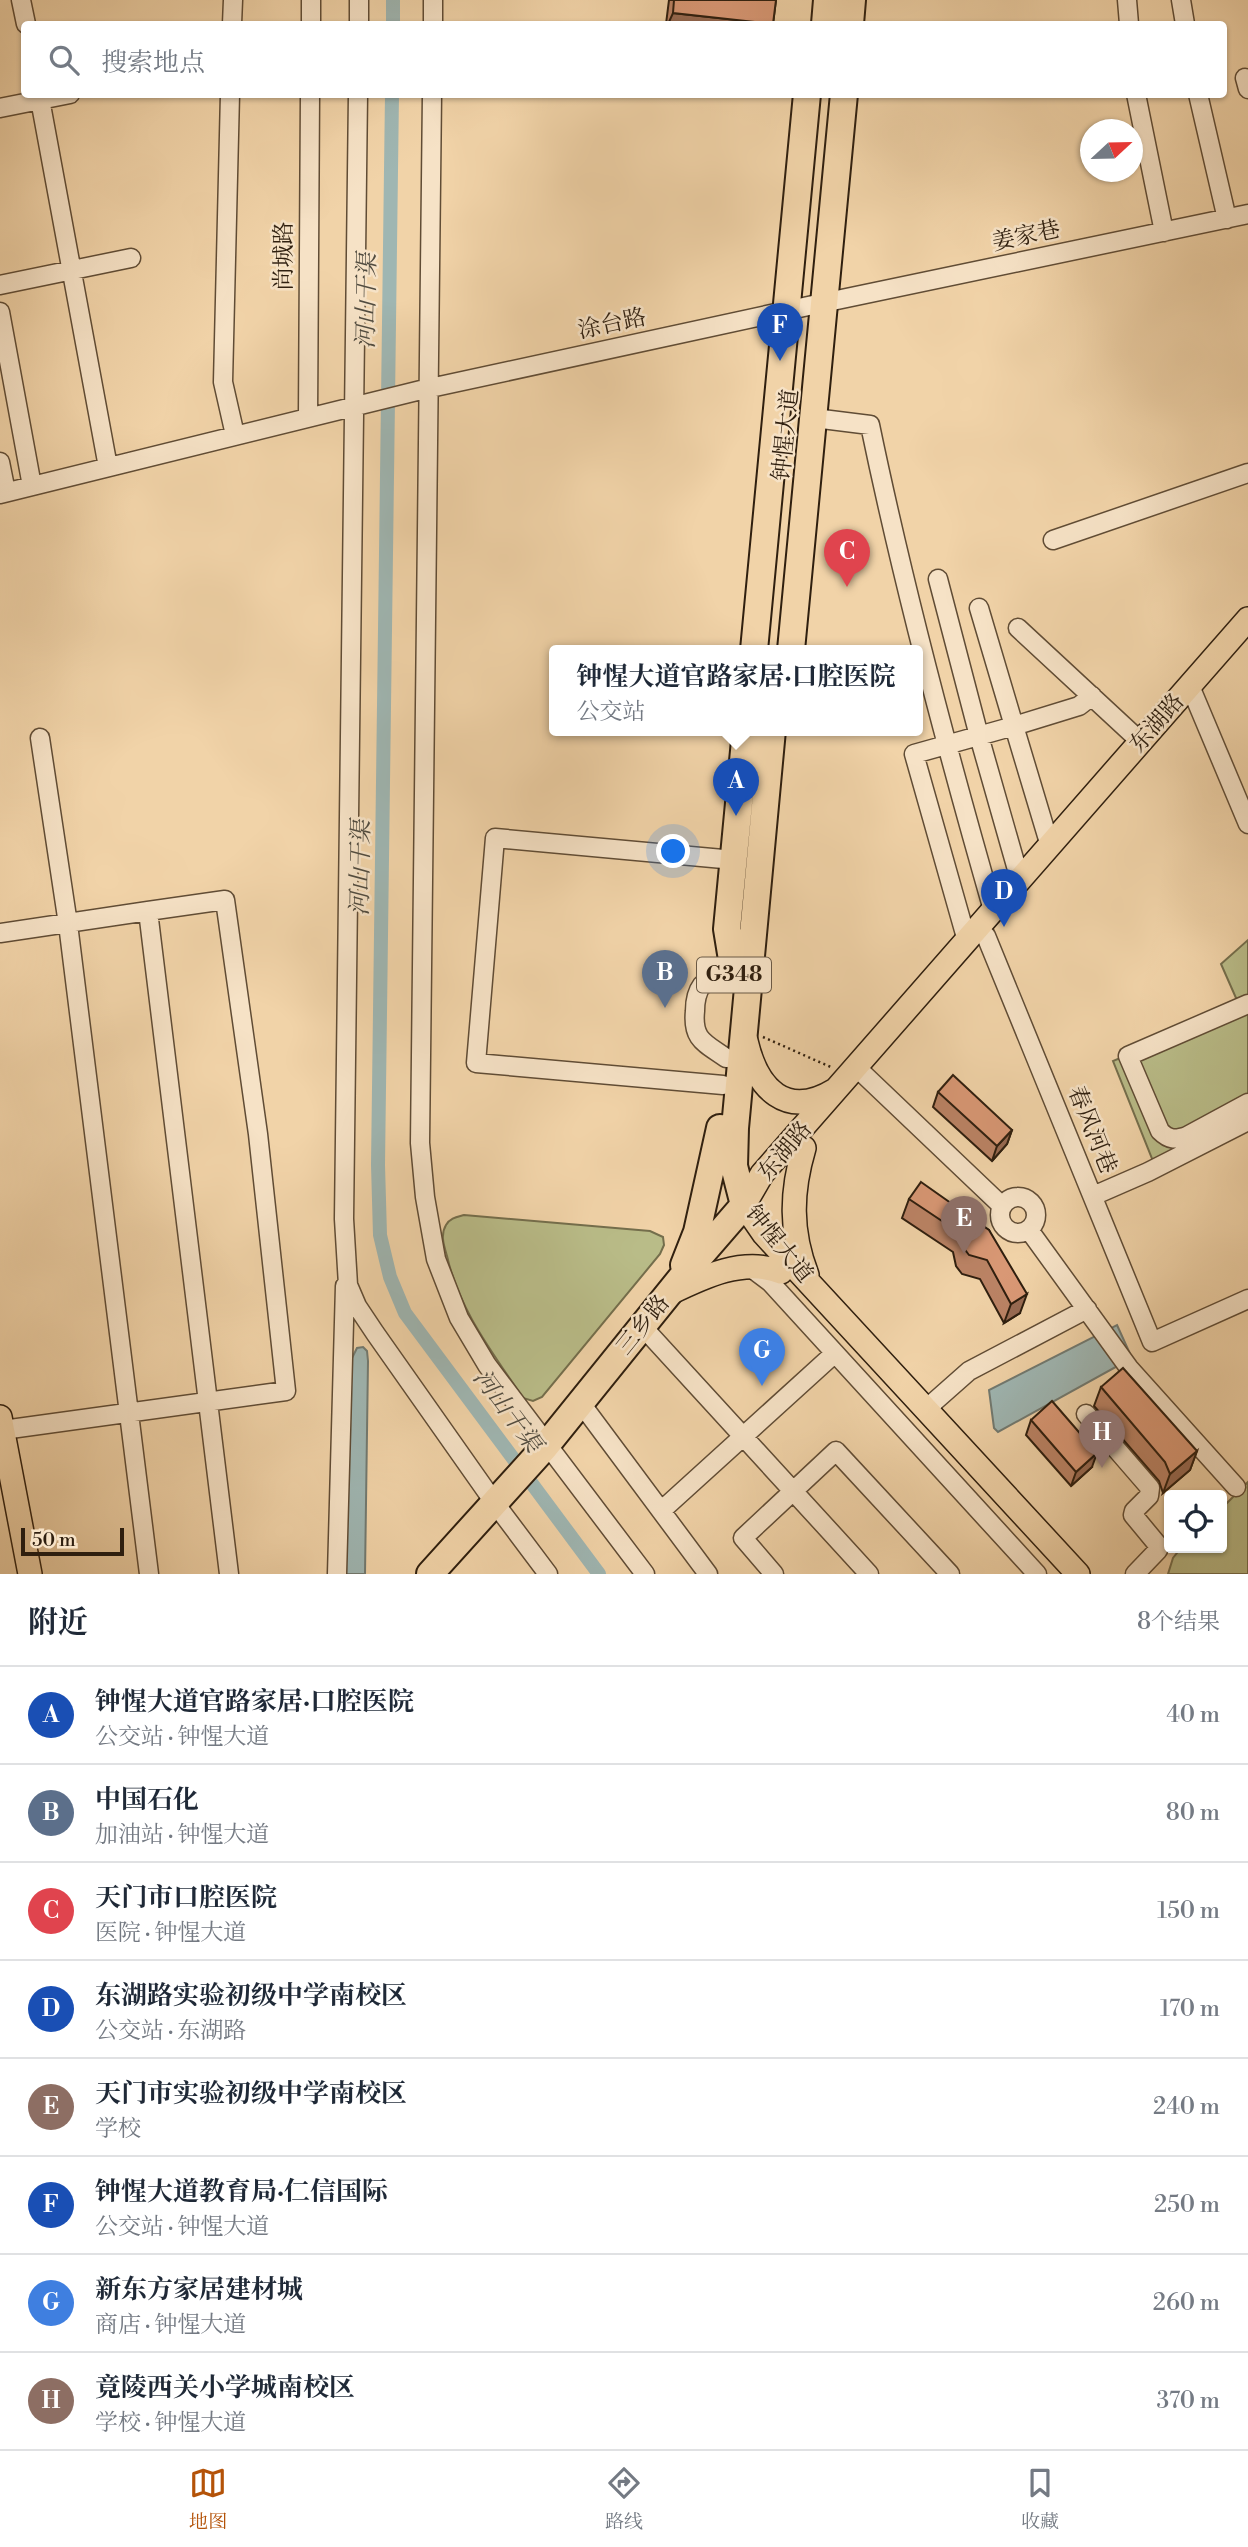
<!DOCTYPE html>
<html lang="zh">
<head>
<meta charset="utf-8">
<style>
  body { margin:0; font-family:"Libre Bodoni","Noto Serif SC",serif; background:#f2f2f3; color:#1f2937 }
  .controls { position:absolute; right:21px; bottom:21px; display:grid; overflow:hidden; border-radius:7px; box-shadow:0 2px 5px #0004 }
  .controls button { width:63px; height:63px; display:grid; place-items:center; padding:0; border:0; border-bottom:2px solid #e0e1e3; background:#fff; color:#1f2937; font:35px sans-serif }
  .compass { position:absolute; left:1080px; top:119px; width:63px; height:63px; border-radius:50%; background:#fff; box-shadow:0 2px 5px #0004; rotate:68deg }
  .scale { position:absolute; left:21px; bottom:18px; width:103px; box-sizing:border-box; padding-left:7px; border:4px solid #2f1f0f; border-top:0; font-size:19px; line-height:24px; white-space:nowrap; color:#2f1f0f; -webkit-text-stroke:5px #f6e2c6; paint-order:stroke }
  .you { position:absolute; left:674px; top:852px; width:24px; height:24px; margin:-18px; border:5px solid #fff; border-radius:50%; background:#1a73e8; box-shadow:0 0 0 10px #1a73e833 }
  .badge { display:grid; place-items:center; width:46px; height:46px; border-radius:50%; background:#b45309; color:#fff; font-size:23px; font-weight:700 }
  .pin { position:absolute; translate:-50% -58px; filter:drop-shadow(0 2px 4px #0008) }
  .pin::after { content:''; position:absolute; top:37px; width:24px; height:21px; background:inherit; clip-path:polygon(0 0,100% 0,50% 100%) }
  .popup { position:absolute; left:549px; top:645px; width:374px; height:91px; box-sizing:border-box; display:grid; place-content:center; border-radius:7px; background:#fff; filter:drop-shadow(0 2px 5px #0005); font-size:23px; white-space:nowrap; color:#747a83 }
  .popup b { font-size:26px; color:#1f2937 }
  .popup::after { content:''; position:absolute; left:50%; top:100%; margin-left:-14px; border:14px solid transparent; border-top-color:#fff }
  .list { margin:0; padding:0; list-style:none }
  h2 { display:flex; justify-content:space-between; align-items:center; height:91px; margin:0; padding:0 28px; font-size:30px }
  h2 small { font-size:23px; font-weight:400; color:#747a83 }
  .list li { display:grid; grid-template-columns:46px 1fr auto; gap:21px; align-items:center; box-sizing:border-box; height:98px; padding:0 28px; border-top:2px solid #e0e1e3 }
  .list b { display:block; font-size:26px; white-space:nowrap }
  .list p { margin:0; font-size:23px; white-space:nowrap; color:#747a83 }
  .list em { font-size:23px; font-style:normal; color:#747a83 }
  .icon { flex:none; width:38px; height:38px; fill:none; stroke:currentColor; stroke-width:2; stroke-linecap:round; stroke-linejoin:round }
  .map { position:relative; flex:none; width:1248px; height:1574px; overflow:hidden }
  .search { position:absolute; background:#fff; box-shadow:0 2px 5px #0004; left:21px; right:21px; top:21px; height:77px; display:flex; align-items:center; gap:18px; box-sizing:border-box; padding:0 24px; border-radius:7px; color:#747a83; font-size:26px }
  .sheet { height:875px; background:#fff }
  nav { display:flex; justify-content:space-around; align-items:center; box-sizing:border-box; height:98px; border-top:2px solid #e0e1e3; background:#fff; font-size:19px; color:#747a83 }
  nav a { display:grid; justify-items:center; gap:4px }
  nav .on { color:#b45309 }
  .map>svg:first-child { display:block }
  .green { fill:#b9bc88; stroke:#746e4c; stroke-width:2 }
  .water { fill:#9fb6b2; stroke:#727a71; stroke-width:2 }
  .lines { fill:none; stroke-linecap:round; stroke-linejoin:round }
  .canal { stroke:#9fb6b2; stroke-width:14 }
  .minor-casing { stroke:#604c35; stroke-width:21 }
  .major-casing { stroke:#2f1f0f; stroke-width:26 }
  .highway-casing { stroke:#2f1f0f; stroke-width:30 }
  .path { stroke:#2f1f0f; stroke-width:2.5; stroke-dasharray:2 3.5; stroke-linecap:butt }
  .minor { stroke:#f6e2c6; stroke-width:18 }
  .major { stroke:#f1d3a8; stroke-width:23 }
  .highway { stroke:#f1d3a8; stroke-width:26 }
  .wall { fill:#bb8365; stroke:#2f1f0f; stroke-width:2 }
  .shaded-wall { fill:#986a52; stroke:#2f1f0f; stroke-width:2 }
  .building { fill:#d99875; stroke:#2f1f0f; stroke-width:2 }
  .labels { text-anchor:middle; dominant-baseline:central; stroke-width:5; stroke-linejoin:round; paint-order:stroke }
  .shield { fill:#f6e2c6; stroke:#6b5a46; stroke-width:2 }
  .shield-label { font-size:21px; font-weight:bold; fill:#2f1f0f }
  .street-label { font-size:23px; fill:#2f1f0f; stroke:#f6e2c6 }
  .water-label { font-size:24px; font-style:italic; fill:#514c40; stroke:#f6e2c6 }
</style>
</head>
<body>
<div class="map">
<svg width="1248" height="1574" viewBox="0 0 1248 1574">
  <rect width="100%" height="100%" fill="#f1d3a8"/>
  <filter id="stains"><feTurbulence type="fractalNoise" baseFrequency=".00286" numOctaves="4"/><feColorMatrix values="0 0 0 0 .2 0 0 0 0 .09 0 0 0 0 .02 0 0 0 .5 -.17"/></filter>
  <radialGradient id="worn" r=".72"><stop offset=".6" stop-color="#630" stop-opacity="0"/><stop offset="1" stop-color="#630" stop-opacity=".3"/></radialGradient>
  <path class="green" d="M1248,940V1118L1155,1166L1113,1061L1240,1007L1221,964Z
    M464,1215L650,1231L663,1237L664,1245L660,1254L542,1397L533,1401L523,1398C493,1353 459,1310 447,1256C444,1246 440,1235 446,1225C450,1218 457,1217 464,1215Z
    M1248,1482V1574H1168L1173,1558L1181,1548H1222V1508Z"/>
  <path class="water" d="M1117,1325L1132,1358L998,1432L994,1428L989,1390Z
    M363,1347L367,1351L368,1361L365,1574H343L352,1358L357,1348Z"/>
  <g class="lines">
    <path class="canal" d="M393,24V0
      M392,94L378,1165L380,1235L390,1277L405,1313L599,1574"/>
    <g class="minor-casing">
      <path id="minor" d="M21,0L26,24
        M1127,0L1129,24
        M1181,0L1185,24
        M232,24L233,0
        M311,24V0
        M359,24V0
        M433,24V0
        M1245,78L1248,89
        M39,94L108,467
        M230,94L223,382L235,435
        M358,94L344,1219L348,1285L357,1306L375,1333L494,1502L548,1574
        M432,94L420,1143L425,1197L436,1259L459,1318L487,1365L645,1574
        M1136,94L1164,232
        M1198,94L1227,219
        M0,108L70,94
        M0,285L131,258
        M0,312L32,486
        M308,417L310,94
        M814,418L870,425C904,589 947,750 993,910
        M0,462L6,492
        M0,494L421,390L813,305L1248,214
        M1053,540L1248,473
        M938,579L979,736L1020,880
        M979,608L1014,726L1079,706L1092,696
        M1018,628L1141,742
        M1190,686L1248,824
        M40,738L68,924L149,1574
        M0,933L148,911L229,1574
        M986,936L1152,1342L1248,1299
        M967,941L914,754L1014,726L1050,846
        M1248,1004L1128,1056L1160,1131C1169,1140 1175,1140 1187,1136L1248,1103
        M726,1058C705,1043 692,1040 695,1011C695,1001 696,993 702,985L734,972
        M856,1067L1002,1206
        M723,1085L476,1063L495,838L734,860
        M1093,1196L1148,1172L1248,1121
        M1000 1215a18 18 0 1 1 36 0a18 18 0 1 1-36 0Z
        M1029,1230L1129,1368L1236,1487
        M750,1267L770,1282L791,1305L1037,1574
        M642,1326L869,1574
        M580,1402L708,1574
        M926,1409L969,1371L1087,1309
        M1086,1414L1150,1488L1149,1496L1134,1511L1133,1515L1157,1544L1158,1550L1135,1574
        M3,1430L286,1391L258,1134L225,900L148,911
        M661,1511L835,1353
        M337,1574L345,1286
        M774,1574L743,1538L836,1451L950,1574"/>
    </g>
    <g class="major-casing">
      <path id="major" d="M746,1041C757,1089 786,1120 835,1090
        M804,1148C791,1192 790,1231 807,1275
        M744,1205L762,1174L1248,619
        M744,1205L764,1234L1078,1574
        M668,1294C703,1277 743,1257 781,1272
        M0,1417L30,1574"/>
    </g>
    <g class="highway-casing">
      <path id="highway" d="M825,24L827,0
        M850,24L852,0
        M754,650L807,94
        M791,650L844,94
        M734,972L727,929L746,730
        M684,1265L697,1232L720,1128
        M430,1574L544,1448L686,1272L744,1205L734,1166L735,1128L772,730"/>
    </g>
    <path class="path" d="M763,1037L833,1068"/>
    <use href="#minor" class="minor"/>
    <use href="#major" class="major"/>
    <use href="#highway" class="highway"/>
  </g>
  <path class="wall" d="M669,0H776L773,24H666Z
    M938,1092L1012,1130L1007,1144L992,1161L933,1107Z
    M909,1199L989,1230L1020,1313L1004,1323L980,1279L962,1274L956,1266L953,1252L902,1218Z
    M1101,1387L1197,1451L1190,1470L1163,1493L1159,1481L1094,1406Z
    M1031,1420L1092,1467L1071,1486L1026,1435Z"/>
  <path class="shaded-wall" d="M673,13L773,24H668Z
    M1012,1130L1007,1144L992,1161L997,1146Z
    M1027,1294L1020,1313L1004,1323L1011,1304Z
    M1197,1451L1190,1470L1163,1493L1170,1474Z
    M1097,1453L1092,1467L1071,1486L1076,1472Z"/>
  <path class="building" d="M674,0H776L773,24L673,13Z
    M953,1075L1012,1130L997,1146L938,1092Z
    M921,1182L989,1230L1027,1294L1011,1304L987,1260L969,1255L963,1247L960,1233L909,1199Z
    M1123,1368L1197,1451L1170,1474L1165,1462L1101,1387Z
    M1052,1401L1097,1453L1076,1472L1031,1420Z"/>
  <g class="labels">
    <rect class="shield" x="697" y="957.5" width="74" height="35" rx="5"/>
    <g class="shield-label">
      <text x="734" y="975">G348</text>
    </g>
    <g class="street-label">
      <text transform="translate(1026 236) rotate(-12)">姜家巷</text>
      <text transform="translate(284 256) rotate(-90)">尚城路</text>
      <text transform="translate(612 324) rotate(-12)">涂台路</text>
      <text transform="translate(786 435) rotate(-84)">钟惺大道</text>
      <text transform="translate(1157 723) rotate(-49)">东湖路</text>
      <text transform="translate(1092 1130) rotate(68)">春风河巷</text>
      <text transform="translate(785 1151) rotate(-50)">东湖路</text>
      <text transform="translate(779 1244) rotate(51)">钟惺大道</text>
      <text transform="translate(643 1325) rotate(-51)">三乡路</text>
    </g>
    <g class="water-label">
      <text transform="translate(367 301) rotate(-89)">河山干渠</text>
      <text transform="translate(361 868) rotate(-89)">河山干渠</text>
      <text transform="translate(507 1411) rotate(53)">河山干渠</text>
    </g>
  </g>
  <rect width="100%" height="100%" filter="url(#stains)"/>
  <rect width="100%" height="100%" fill="url(#worn)"/>
</svg>
<div class="controls">
<button><svg class="icon" aria-label="locate" viewBox="0 0 24 24"><circle cx="12" cy="12" r="6"/><path d="M12 2v4M12 18v4M2 12h4M18 12h4"/></svg></button>
</div>
<svg class="compass" viewBox="-18 -18 36 36"><path d="M0-13l5 13h-10z" fill="#e53935"/><path d="M0 13l5-13h-10z" fill="#747a83"/></svg>
<div class="scale">50 m</div>
<div class="you"></div>
<div class="pin badge" style="left:736px;top:816px;background:#1a4fb4">A</div>
<div class="popup"><b>钟惺大道官路家居·口腔医院</b>公交站</div>
<div class="pin badge" style="left:665px;top:1008px;background:#5c6f8a">B</div>
<div class="pin badge" style="left:847px;top:587px;background:#e0444e">C</div>
<div class="pin badge" style="left:1004px;top:927px;background:#1a4fb4">D</div>
<div class="pin badge" style="left:964px;top:1254px;background:#8d6e63">E</div>
<div class="pin badge" style="left:780px;top:361px;background:#1a4fb4">F</div>
<div class="pin badge" style="left:762px;top:1386px;background:#3f7fe0">G</div>
<div class="pin badge" style="left:1102px;top:1468px;background:#8d6e63">H</div>
<div class="search"><svg class="icon" aria-label="search" viewBox="0 0 24 24"><circle cx="10" cy="10" r="6"/><path d="M15 15l6 6"/></svg>搜索地点</div>
</div>
<section class="sheet">
<h2>附近<small>8个结果</small></h2>
<ul class="list">
<li><span class="badge" style="background:#1a4fb4">A</span><div><b>钟惺大道官路家居·口腔医院</b><p>公交站 · 钟惺大道</p></div><em>40 m</em></li>
<li><span class="badge" style="background:#5c6f8a">B</span><div><b>中国石化</b><p>加油站 · 钟惺大道</p></div><em>80 m</em></li>
<li><span class="badge" style="background:#e0444e">C</span><div><b>天门市口腔医院</b><p>医院 · 钟惺大道</p></div><em>150 m</em></li>
<li><span class="badge" style="background:#1a4fb4">D</span><div><b>东湖路实验初级中学南校区</b><p>公交站 · 东湖路</p></div><em>170 m</em></li>
<li><span class="badge" style="background:#8d6e63">E</span><div><b>天门市实验初级中学南校区</b><p>学校</p></div><em>240 m</em></li>
<li><span class="badge" style="background:#1a4fb4">F</span><div><b>钟惺大道教育局·仁信国际</b><p>公交站 · 钟惺大道</p></div><em>250 m</em></li>
<li><span class="badge" style="background:#3f7fe0">G</span><div><b>新东方家居建材城</b><p>商店 · 钟惺大道</p></div><em>260 m</em></li>
<li><span class="badge" style="background:#8d6e63">H</span><div><b>竟陵西关小学城南校区</b><p>学校 · 钟惺大道</p></div><em>370 m</em></li>
</ul>
</section>
<nav>
<a class="on"><svg class="icon" aria-label="map" viewBox="0 0 24 24"><path d="M3 6l6-2 6 2 6-2v14l-6 2-6-2-6 2zM9 4v14M15 6v14"/></svg>地图</a>
<a><svg class="icon" aria-label="directions" viewBox="0 0 24 24"><path d="M12 3l9 9-9 9-9-9zM9 14v-3h6M13 9l2 2-2 2"/></svg>路线</a>
<a><svg class="icon" aria-label="saved" viewBox="0 0 24 24"><path d="M7 4h10v16l-5-4-5 4z"/></svg>收藏</a>
</nav>
</body>
</html>
